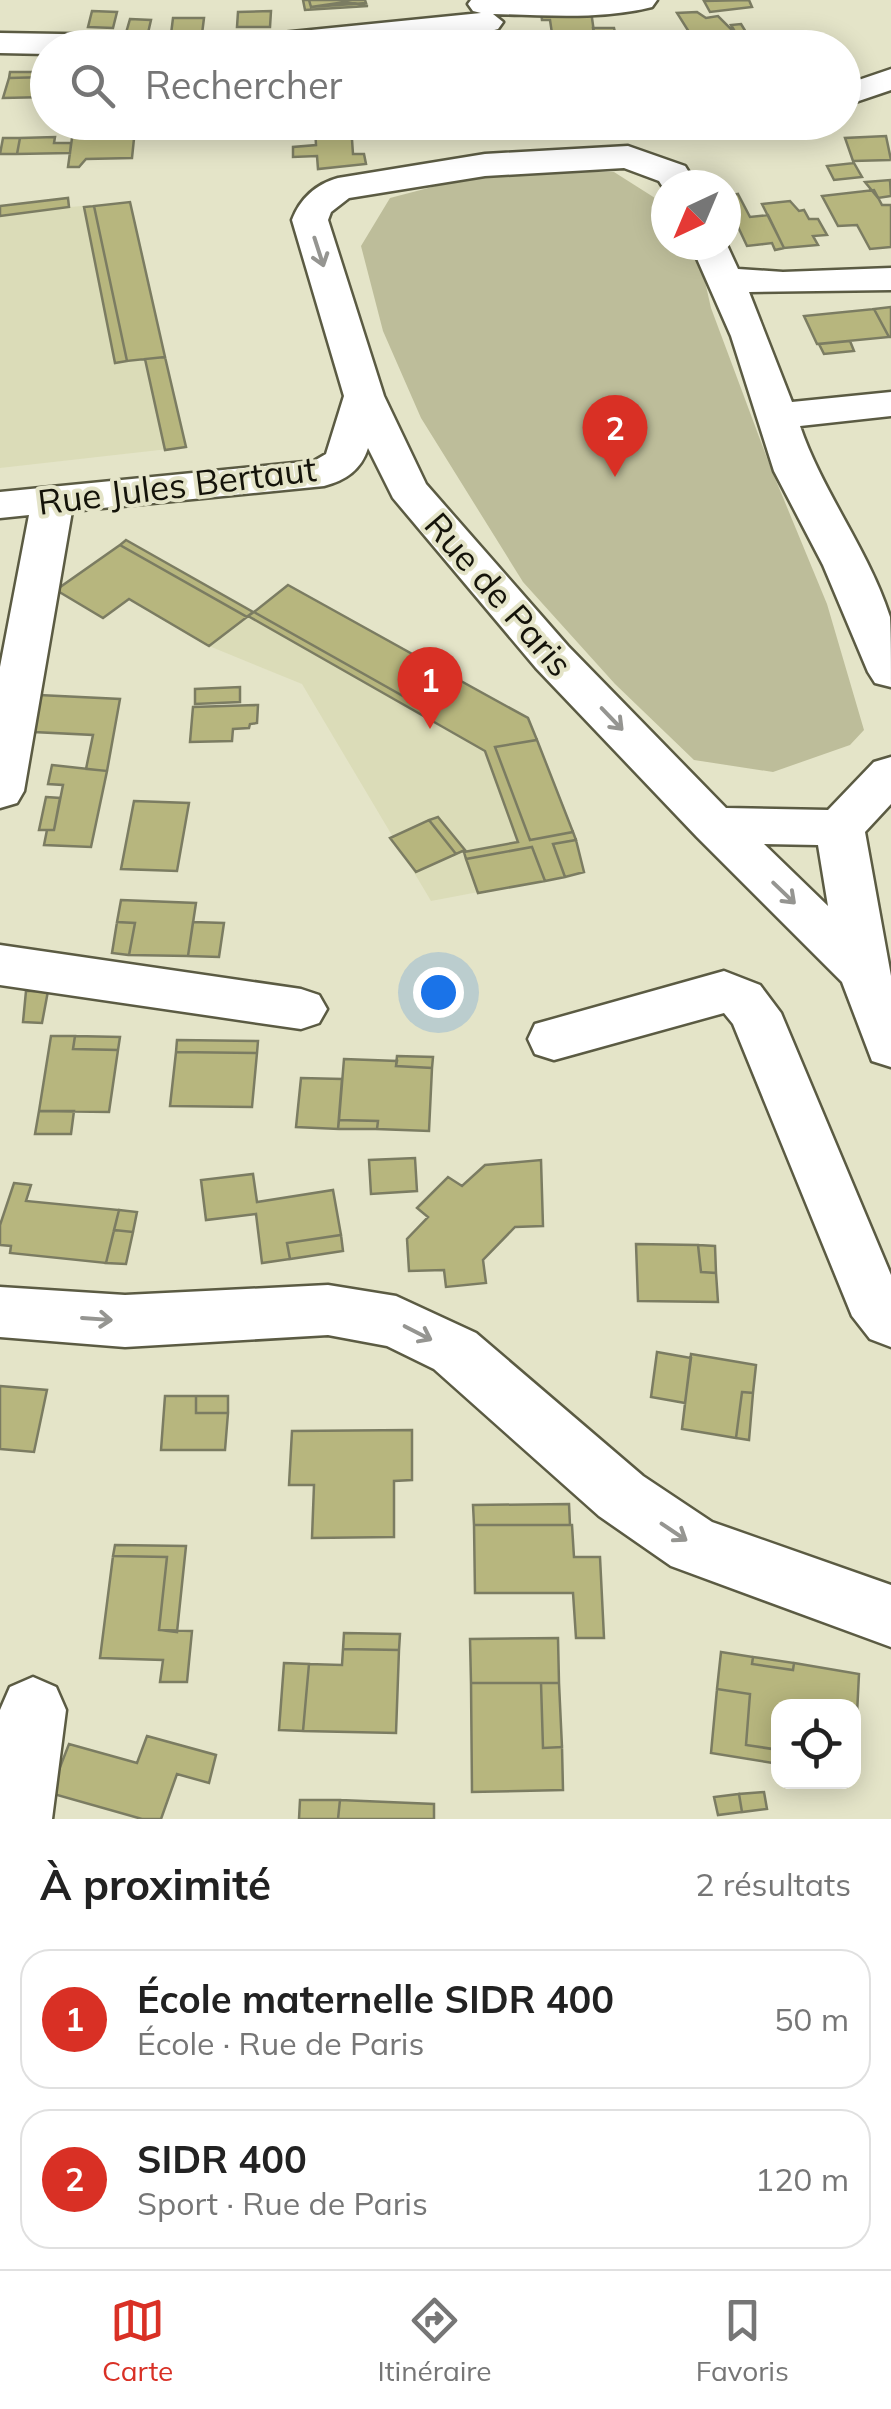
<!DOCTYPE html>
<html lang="fr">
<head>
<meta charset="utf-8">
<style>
  body { margin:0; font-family:Mulish,sans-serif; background:#f6f6f6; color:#222 }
  .controls { position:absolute; right:30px; bottom:30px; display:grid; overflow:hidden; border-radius:20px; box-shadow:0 5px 25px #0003 }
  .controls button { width:90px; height:90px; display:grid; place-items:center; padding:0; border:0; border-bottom:2px solid #e0e0e0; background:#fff; color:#222; font:50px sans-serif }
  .compass { position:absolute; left:651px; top:170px; width:90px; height:90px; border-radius:50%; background:#fff; box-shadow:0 5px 25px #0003; rotate:224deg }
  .you { position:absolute; left:438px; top:992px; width:35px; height:35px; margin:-25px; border:8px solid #fff; border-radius:50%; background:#1a73e8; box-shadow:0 0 0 15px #1a73e833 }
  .badge { display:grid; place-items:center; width:65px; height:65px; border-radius:50%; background:#d93025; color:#fff; font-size:32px; font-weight:700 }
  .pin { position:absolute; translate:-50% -82px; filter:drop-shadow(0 2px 5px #0008) }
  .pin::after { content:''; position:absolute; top:52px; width:35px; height:30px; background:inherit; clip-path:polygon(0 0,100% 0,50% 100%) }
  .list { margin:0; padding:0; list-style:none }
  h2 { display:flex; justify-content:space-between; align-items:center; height:130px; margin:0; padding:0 40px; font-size:42px }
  h2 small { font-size:32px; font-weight:400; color:#767676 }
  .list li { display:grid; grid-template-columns:65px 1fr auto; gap:30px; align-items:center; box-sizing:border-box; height:140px; margin:0 20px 20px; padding:0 20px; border:2px solid #e0e0e0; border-radius:30px }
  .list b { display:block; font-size:38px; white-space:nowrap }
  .list p { margin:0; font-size:32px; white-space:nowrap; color:#767676 }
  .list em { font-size:32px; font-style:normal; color:#767676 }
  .icon { flex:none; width:55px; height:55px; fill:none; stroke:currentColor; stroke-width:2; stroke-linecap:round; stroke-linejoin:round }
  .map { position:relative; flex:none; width:891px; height:1819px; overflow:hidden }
  .search { position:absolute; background:#fff; box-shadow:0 5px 25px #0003; left:30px; right:30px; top:30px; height:110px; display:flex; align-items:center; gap:25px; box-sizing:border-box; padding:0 35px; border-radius:55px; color:#767676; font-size:38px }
  .sheet { height:450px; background:#fff }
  nav { display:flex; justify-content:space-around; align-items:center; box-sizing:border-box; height:140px; border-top:2px solid #e0e0e0; background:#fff; font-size:28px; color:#767676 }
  nav a { display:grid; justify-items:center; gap:5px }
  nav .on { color:#d93025 }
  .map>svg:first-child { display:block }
  .built { fill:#dbdcb8 }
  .green { fill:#bdbd9a }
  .building { fill:#b7b67e; stroke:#7b7c62; stroke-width:2.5 }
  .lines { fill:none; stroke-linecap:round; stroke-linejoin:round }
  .minor-casing { stroke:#5b5b43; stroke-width:5 }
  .minor { fill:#fff; fill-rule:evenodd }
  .oneway { stroke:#959591 }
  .labels { text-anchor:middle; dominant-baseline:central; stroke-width:8; stroke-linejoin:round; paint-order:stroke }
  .street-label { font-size:35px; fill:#14130a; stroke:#e4e4c8 }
</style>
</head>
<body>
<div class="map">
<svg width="891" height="1819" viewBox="0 0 891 1819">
  <rect width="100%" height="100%" fill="#e4e4c8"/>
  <path class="built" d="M68,198L70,207L130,202L186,447L0,468V206Z
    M126,540L253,612L288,585L528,718L584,872L431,901L302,684L209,646L129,599L103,618L56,590Z"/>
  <path class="green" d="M541,172H614L666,205V245H693L699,255L711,308L770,466L827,604L864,730L850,745L773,772L694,760L615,684L523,582L421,418L383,331L361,246L390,198L455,181Z"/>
  <path class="building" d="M303,0H309L311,7L345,2L368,6L305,10Z
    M309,0H365L366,3L311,7Z
    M749,0L752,7L710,12L704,1Z
    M92,11L117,12L113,28L88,27Z
    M271,11L270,27H237L238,12Z
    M591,11L595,39L553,40L550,20H542L541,12Z
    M697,12L706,18L718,16L737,35L694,40L677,13Z
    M173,18H204L202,34H171Z
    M130,19L151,20L148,33H126Z
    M741,24L749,37L708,42L706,38L737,35L731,25Z
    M593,28H614L617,41H595Z
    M10,72H48V77L9,78Z
    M48,77V97L3,98L9,78Z
    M586,122H632L634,127L588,129Z
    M351,125L353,154H364L366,164L318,169L317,156L293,157V147L316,145L315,127Z
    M135,129L132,158L86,159L79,167H68L73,131H90L89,137L117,136L118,130Z
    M886,136L891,160L853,161L845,138Z
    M55,137L54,143H71L70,153L17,154L20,138Z
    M3,138H20L17,154H0Z
    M854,163L862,177L834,180L827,166Z
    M890,180L891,196L878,198L865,182Z
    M874,190L882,205H891V247L870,249L857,225L838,226L822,196Z
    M738,194L750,217L768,215L784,248L775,250L772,243L747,246L732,214H726V196Z
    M68,198L69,207L0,216V206Z
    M790,201L799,211L804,210L809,219H818L827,235L813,236L818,245L784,248L762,204Z
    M130,202L165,357L127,361L94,206Z
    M94,206L127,361L115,363L84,207Z
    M891,307V337H889L874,309Z
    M874,309L889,337L817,344L804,316Z
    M850,341L854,351L824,354L819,344Z
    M165,357L186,447L165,450L145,359Z
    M126,540L253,612L247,617L120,545Z
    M120,545L247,617L209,646L129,599L103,618L56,590Z
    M288,585L459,680L426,709L254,612Z
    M254,612L426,709L459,680L528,718L537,740L495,747L530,840L573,832L576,840L553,844L565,877L545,881L532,847L466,859L464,852L518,842L485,751L248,616Z
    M240,687V702L195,704V689Z
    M39,695L120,699L107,771L86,769L93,735L34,732Z
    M258,705L257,723L250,724L249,728L233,729L232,741L190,742L193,707Z
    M537,740L573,832L530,840L495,747Z
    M52,765L107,771L91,847L44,845L47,830H54L63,785L48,784Z
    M46,797L60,798L54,830H39Z
    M134,801L189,803L177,871L121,869Z
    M438,817L465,850L456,854L429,820Z
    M429,820L456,854L416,872L390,838Z
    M576,840L584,872L565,877L553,844Z
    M532,847L545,881L478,893L466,859Z
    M121,900L196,903L188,956L129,955L135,923L117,922Z
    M117,922L135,923L129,955L112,953Z
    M193,922L224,923L219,957L188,956Z
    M26,991H48L42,1023L23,1022Z
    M51,1036H75L73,1049L118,1050L109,1112L39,1111Z
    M75,1036L120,1037L118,1050L73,1049Z
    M177,1040L258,1041L257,1053L176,1052Z
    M176,1052L257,1053L252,1107L170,1106Z
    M397,1056L433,1057L432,1068L396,1066Z
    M344,1059L397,1061L396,1066L432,1068L429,1131L377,1129L378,1121L339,1120Z
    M301,1078L342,1079L338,1129L296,1127Z
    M39,1111H74L71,1134H35Z
    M339,1120L378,1121L377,1129H338Z
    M415,1158L417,1191L371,1194L369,1160Z
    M541,1160L543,1226L515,1227L483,1260L486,1283L446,1287L444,1270L409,1271L407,1239L428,1217L417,1208L448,1177L462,1186L485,1165Z
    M253,1174L257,1202L333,1190L341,1235L287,1243L290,1259L262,1263L256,1214L206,1220L201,1180Z
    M14,1183L31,1185L26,1201L119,1210L106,1263L10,1253L11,1246L0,1245V1225Z
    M119,1210L137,1212L133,1232L114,1230Z
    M114,1230L133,1232L126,1264L106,1263Z
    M341,1235L343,1251L290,1259L287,1243Z
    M636,1244L698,1245L701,1272L716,1273L718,1302L638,1301Z
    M698,1245L715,1246L716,1273L701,1272Z
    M657,1352L691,1358L685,1403L651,1397Z
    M691,1354L756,1365L753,1393L742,1392L736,1438L682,1429Z
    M0,1386L47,1390L34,1452L0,1449Z
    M742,1392L753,1393L749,1440L736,1438Z
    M165,1396H196V1413H228L225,1450H161Z
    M196,1396H228V1413H196Z
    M412,1430V1480L394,1481V1537L312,1538L314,1485H289L292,1431Z
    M569,1504L570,1525H474L473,1505Z
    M474,1525H572L574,1557H600L604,1638H576L573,1593H475Z
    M115,1545L186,1546L177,1632L159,1630L167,1557L113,1556Z
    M113,1556L167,1557L159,1630L192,1631L187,1682H160L163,1660L100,1658Z
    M344,1633L400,1634L399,1650L343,1649Z
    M558,1638L559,1683H471L470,1639Z
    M343,1649L399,1650L396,1733L303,1731L309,1664L342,1665Z
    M721,1652L753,1657L752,1664L793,1670L794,1663L859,1674L855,1754L854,1706H778V1750L746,1745L750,1694L717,1689Z
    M753,1657L794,1663L793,1670L752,1664Z
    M284,1663L309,1664L303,1731L279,1730Z
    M471,1683H541L543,1748L562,1747L563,1790L472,1792Z
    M541,1683H559L562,1747L543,1748Z
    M717,1689L750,1694L746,1745L774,1749L773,1763L711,1753Z
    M147,1736L216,1755L209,1783L177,1774L161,1819H142L50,1793L69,1744L137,1763Z
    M764,1792L767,1809L742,1812L739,1794Z
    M739,1794L742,1812L718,1815L714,1797Z
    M300,1800H340L338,1819H299Z
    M340,1800L434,1804V1819H338Z"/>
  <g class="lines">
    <g class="minor-casing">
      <path id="minor" d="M471,0H657L652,7C600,20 546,15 493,14L503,22L498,29L487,32L332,48H48V54L0,53V33L241,37L481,13L473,11L468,4Z
        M891,69V90L844,106V85Z
        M628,146L685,166L697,185H666V192L659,181L624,168L485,176L349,198L331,212L328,220L384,396L426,484L568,646L726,808L828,810L874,762L891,757V804L865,832L891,976V1067L872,1061L842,982L697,837L536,668L393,498L368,448C361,470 346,480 324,486L72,511L24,791L17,803L0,808V667L29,515L0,518V492L314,461L326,454L344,396L292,220C300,199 316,184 338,178L485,154ZM764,844L818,845L828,906Z
        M726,243L738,269L783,272L891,268V290L749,292L792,402L891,392V416L800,426C823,493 869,551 890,617C891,637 891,666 891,687L875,683L868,672L823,565L774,471L731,336L691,245Z
        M0,945L301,989L319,995L327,1009L319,1023L301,1029L0,985Z
        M724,971L760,985L781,1013L891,1275V1347L870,1339L852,1316L733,1024L724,1013L554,1060L535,1054L528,1039L535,1024Z
        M328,1285L396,1296L476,1333L643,1476L712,1522L891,1585V1647L671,1566L599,1516L434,1369L387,1346L328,1335L125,1347L0,1337V1287L125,1295Z
        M33,1677L56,1687L66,1710L52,1819H0V1710L10,1687Z"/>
    </g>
    <use href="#minor" class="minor"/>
  </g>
  <defs><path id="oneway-shaft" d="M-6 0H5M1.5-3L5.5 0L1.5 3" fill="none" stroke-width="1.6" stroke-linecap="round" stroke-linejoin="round" transform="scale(2.5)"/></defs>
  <g class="oneway">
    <use href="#oneway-shaft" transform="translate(319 252) rotate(72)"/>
    <use href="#oneway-shaft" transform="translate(612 719) rotate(46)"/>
    <use href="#oneway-shaft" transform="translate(784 893) rotate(44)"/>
    <use href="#oneway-shaft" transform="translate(97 1319) rotate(4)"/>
    <use href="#oneway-shaft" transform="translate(418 1333) rotate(27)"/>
    <use href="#oneway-shaft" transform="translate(674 1532) rotate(34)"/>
  </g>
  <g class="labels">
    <g class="street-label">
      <text transform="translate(177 485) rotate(-7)">Rue Jules Bertaut</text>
      <text transform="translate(499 594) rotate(49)">Rue de Paris</text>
    </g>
  </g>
</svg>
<div class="controls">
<button><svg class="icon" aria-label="locate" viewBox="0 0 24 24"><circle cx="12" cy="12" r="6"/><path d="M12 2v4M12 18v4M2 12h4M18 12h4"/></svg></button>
</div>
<svg class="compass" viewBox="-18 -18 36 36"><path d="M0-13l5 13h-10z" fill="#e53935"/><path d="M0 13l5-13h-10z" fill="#767676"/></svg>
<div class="you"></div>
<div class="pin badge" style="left:430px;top:729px">1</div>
<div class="pin badge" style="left:615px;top:477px">2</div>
<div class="search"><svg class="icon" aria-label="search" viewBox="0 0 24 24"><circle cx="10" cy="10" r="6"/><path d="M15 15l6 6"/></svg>Rechercher</div>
</div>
<section class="sheet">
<h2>À proximité<small>2 résultats</small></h2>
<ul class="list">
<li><span class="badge">1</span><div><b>École maternelle SIDR 400</b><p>École · Rue de Paris</p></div><em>50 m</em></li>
<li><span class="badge">2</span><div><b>SIDR 400</b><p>Sport · Rue de Paris</p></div><em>120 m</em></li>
</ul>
</section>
<nav>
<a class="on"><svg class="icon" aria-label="map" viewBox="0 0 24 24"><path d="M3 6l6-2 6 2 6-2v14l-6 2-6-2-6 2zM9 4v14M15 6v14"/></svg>Carte</a>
<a><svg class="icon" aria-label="directions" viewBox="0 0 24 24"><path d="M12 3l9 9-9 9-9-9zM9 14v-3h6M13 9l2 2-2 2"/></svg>Itinéraire</a>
<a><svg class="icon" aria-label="saved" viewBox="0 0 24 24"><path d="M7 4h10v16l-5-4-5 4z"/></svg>Favoris</a>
</nav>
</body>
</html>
